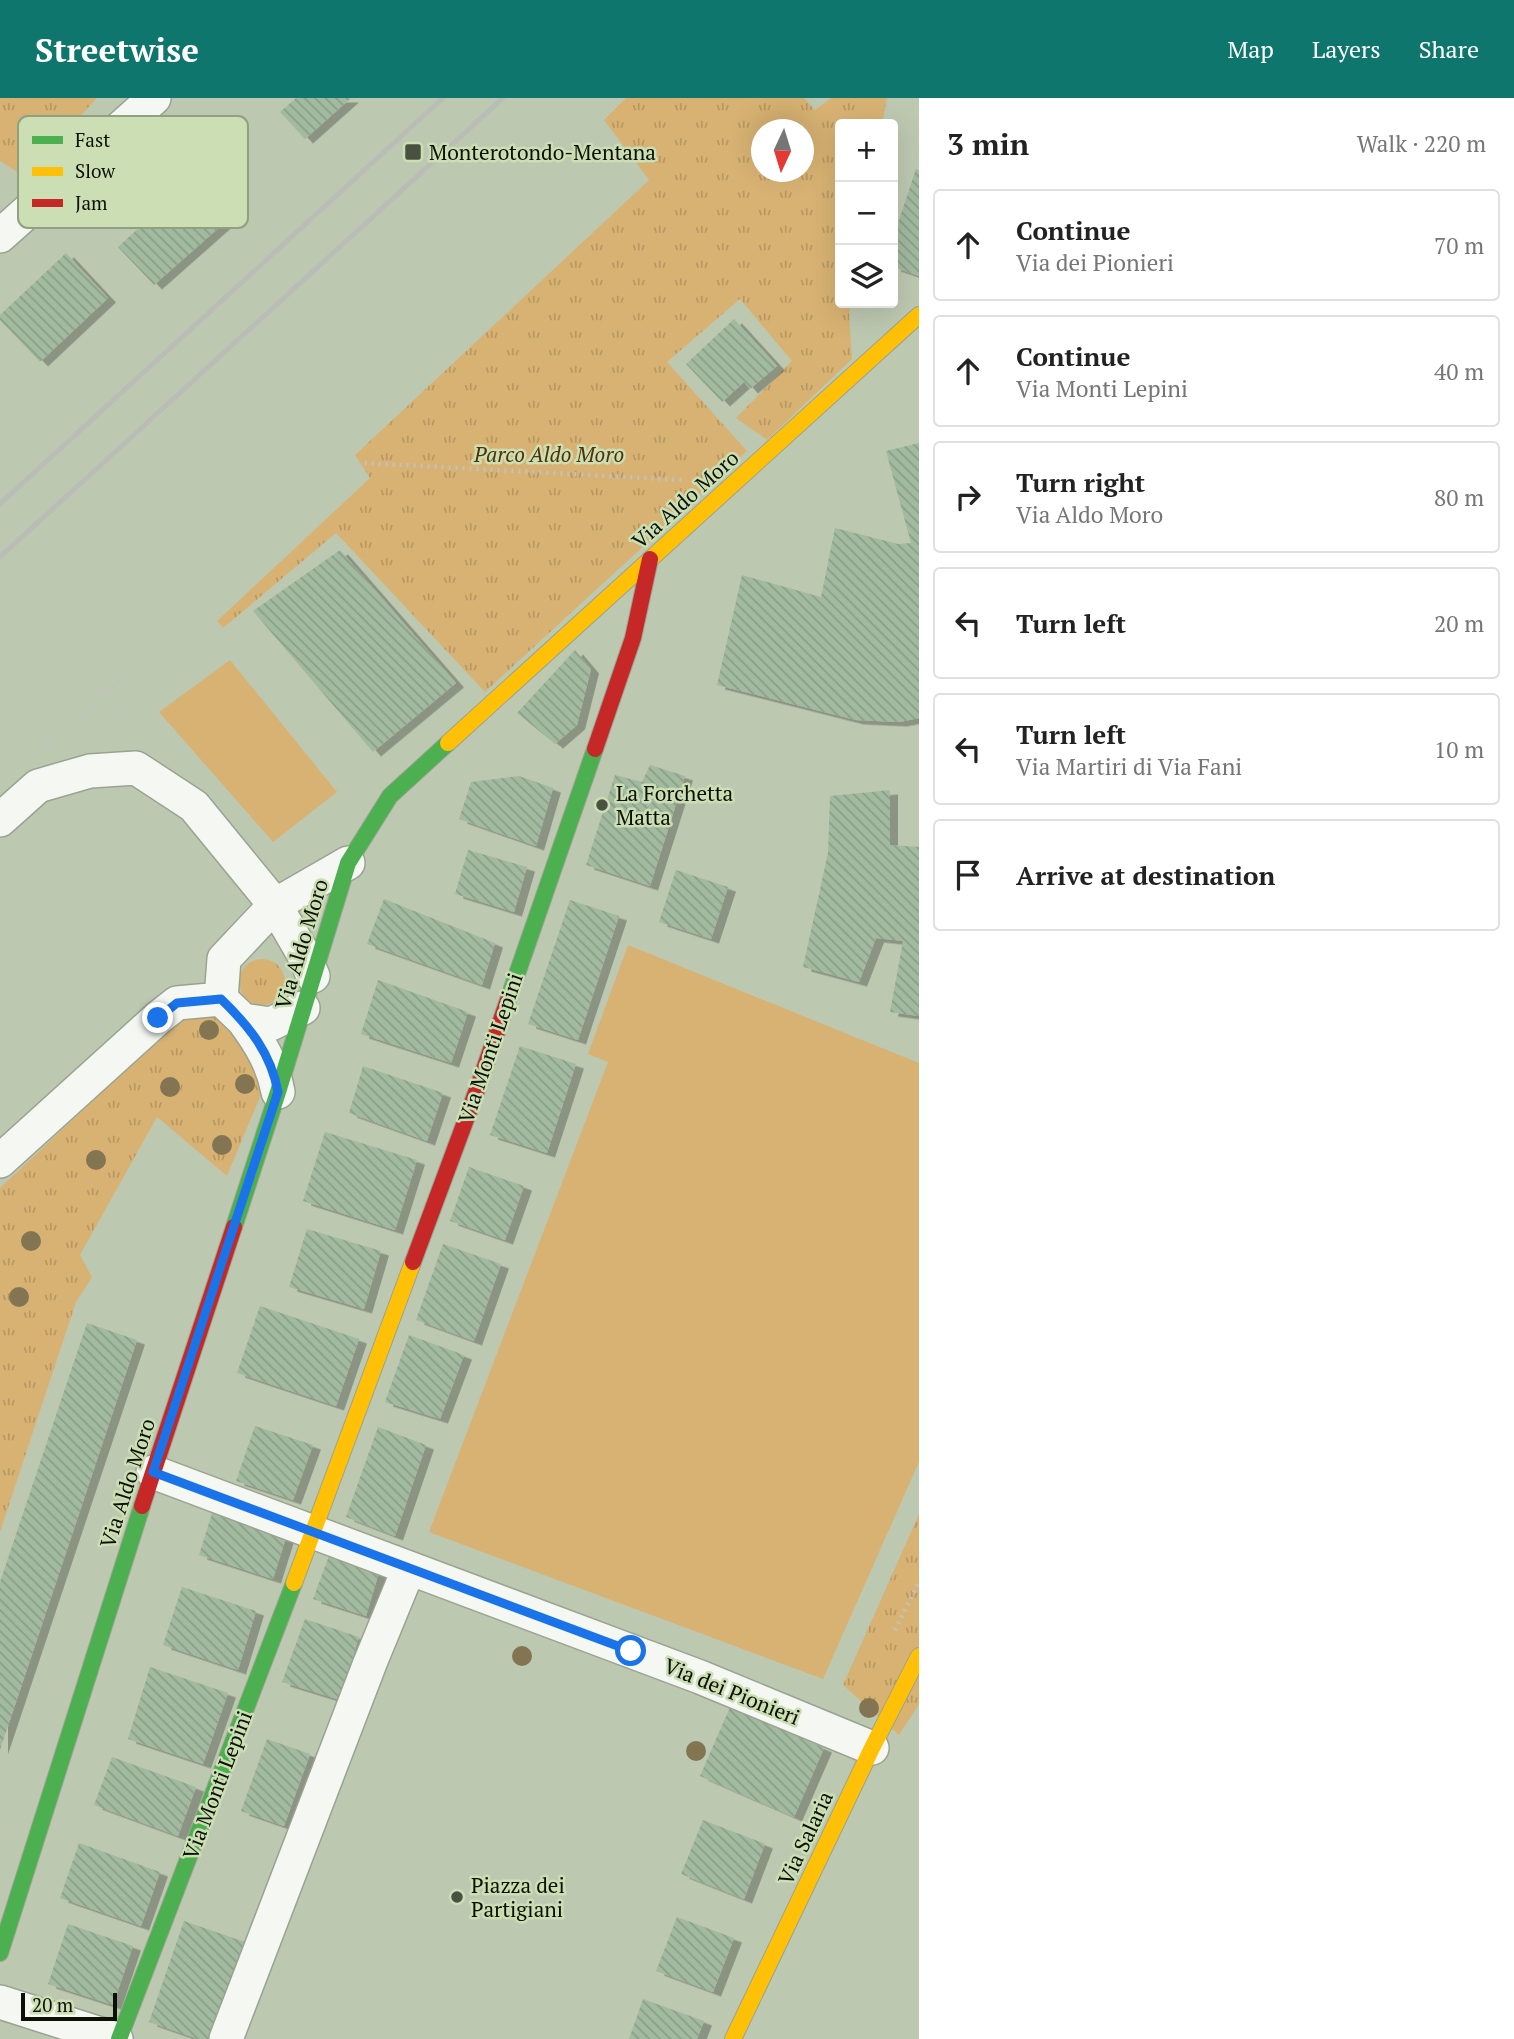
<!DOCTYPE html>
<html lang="en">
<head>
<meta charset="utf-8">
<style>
  body { margin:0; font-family:"PT Serif",serif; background:#f6f6f6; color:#222 }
  .controls { position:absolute; right:21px; top:21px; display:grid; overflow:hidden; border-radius:7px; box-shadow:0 7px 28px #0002 }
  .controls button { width:63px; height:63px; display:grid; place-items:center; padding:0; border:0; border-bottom:2px solid #e0e0e0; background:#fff; color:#222; font:35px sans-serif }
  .compass { position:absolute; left:751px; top:21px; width:63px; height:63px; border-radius:50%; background:#fff; box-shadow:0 7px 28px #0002; rotate:184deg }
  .scale { position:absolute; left:21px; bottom:18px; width:96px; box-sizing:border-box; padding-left:7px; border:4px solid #0b1104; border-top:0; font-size:19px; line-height:24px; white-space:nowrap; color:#0b1104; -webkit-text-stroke:5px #cbdeb4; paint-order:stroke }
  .stop { position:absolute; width:21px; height:21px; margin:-16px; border:5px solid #1a73e8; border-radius:50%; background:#fff }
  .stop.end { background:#1a73e8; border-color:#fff; box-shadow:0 2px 7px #0008 }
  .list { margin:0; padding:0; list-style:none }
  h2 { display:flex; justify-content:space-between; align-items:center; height:91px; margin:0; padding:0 28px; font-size:30px }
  h2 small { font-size:23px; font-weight:400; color:#767676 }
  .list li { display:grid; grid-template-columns:46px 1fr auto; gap:21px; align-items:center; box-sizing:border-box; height:112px; margin:0 14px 14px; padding:0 14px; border:2px solid #e0e0e0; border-radius:7px }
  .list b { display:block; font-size:26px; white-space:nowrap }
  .list p { margin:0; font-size:23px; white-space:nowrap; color:#767676 }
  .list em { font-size:23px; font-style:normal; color:#767676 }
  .icon { flex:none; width:38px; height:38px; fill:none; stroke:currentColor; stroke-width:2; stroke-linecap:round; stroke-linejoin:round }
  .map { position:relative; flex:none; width:919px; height:1941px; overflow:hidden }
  header { display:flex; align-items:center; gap:42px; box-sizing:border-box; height:98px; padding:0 35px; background:#0f766e; color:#fff }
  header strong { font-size:33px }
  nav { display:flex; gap:38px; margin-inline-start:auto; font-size:24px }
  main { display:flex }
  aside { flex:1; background:#fff }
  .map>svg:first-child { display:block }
  .grass { fill:url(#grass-tufts); fill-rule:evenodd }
  .pitch { fill:#d8b273 }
  .building { fill:url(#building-back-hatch); filter:url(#shadow) }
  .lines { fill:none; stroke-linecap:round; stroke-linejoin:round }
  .street-casing { stroke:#9aa391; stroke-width:36 }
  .fast-casing { stroke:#9aa391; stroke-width:18 }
  .slow-casing { stroke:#9aa391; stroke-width:18 }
  .jam-casing { stroke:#9aa391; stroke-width:18 }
  .path { stroke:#c0c3bd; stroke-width:4.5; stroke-dasharray:2 5; stroke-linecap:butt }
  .street { stroke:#f5f7f3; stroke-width:33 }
  .fast { stroke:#4caf50; stroke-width:16 }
  .slow { stroke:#ffc107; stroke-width:16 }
  .jam { stroke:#c62828; stroke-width:16 }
  .rail { stroke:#babdb6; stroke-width:5 }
  .tree { fill:#837552 }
  .route { stroke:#1a73e8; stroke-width:9 }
  .poi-dot { fill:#495141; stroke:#cbdeb4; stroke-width:2.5 }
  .labels { text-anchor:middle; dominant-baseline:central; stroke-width:5; stroke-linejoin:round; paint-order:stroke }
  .poi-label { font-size:21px; fill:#0b1104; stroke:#cbdeb4; text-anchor:start }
  .park-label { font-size:21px; font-style:italic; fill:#533104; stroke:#cbdeb4 }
  .street-label { font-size:21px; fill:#0b1104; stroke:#cbdeb4 }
  .key { fill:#cbdeb4; stroke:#91a07f; stroke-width:2 }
  .key-label { font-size:19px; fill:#0b1104 }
</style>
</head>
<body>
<header>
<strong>Streetwise</strong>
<nav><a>Map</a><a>Layers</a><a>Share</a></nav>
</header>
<main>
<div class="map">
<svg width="919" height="1941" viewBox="0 0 919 1941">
  <defs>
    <pattern id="grass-tufts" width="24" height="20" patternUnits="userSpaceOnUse" patternTransform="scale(1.75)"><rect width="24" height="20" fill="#d8b273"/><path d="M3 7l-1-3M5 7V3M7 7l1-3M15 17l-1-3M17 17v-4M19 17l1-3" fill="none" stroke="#b89862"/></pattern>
    <pattern id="building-back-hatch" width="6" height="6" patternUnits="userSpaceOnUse" patternTransform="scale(1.75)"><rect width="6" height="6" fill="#a2baa0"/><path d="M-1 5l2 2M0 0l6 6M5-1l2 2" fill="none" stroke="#8a9f88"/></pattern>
    <filter id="shadow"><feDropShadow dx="8" dy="4.5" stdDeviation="0" flood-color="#0004"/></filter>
  </defs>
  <rect width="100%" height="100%" fill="#bdc8b1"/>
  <path class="grass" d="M0,0H97L25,79L0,63Z
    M626,0H804L815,12L831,0H887L882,26H840V205H851L849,216L852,261L767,342L736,320L792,263L740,201L667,264L747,353L485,594L336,435L223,530L217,523L370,380L355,357L649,82L604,22ZM762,32H804V74H762Z
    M239 884a23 23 0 1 1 46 0a23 23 0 1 1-46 0Z
    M219,909L269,977L227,1078L157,1019L80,1157L92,1179L76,1204L0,1434V1090L182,919Z
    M919,1416V1606L899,1637L843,1587Z"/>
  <path class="pitch" d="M230,562L337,694L273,744L159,614Z
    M628,847L919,965V1364L823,1581L429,1434L608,964L588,956Z"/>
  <path class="building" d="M296,0H351L305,41L280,14Z
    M204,70L241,110L154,187L118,149Z
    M916,71L919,72V178L893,169V140Z
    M66,155L108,200L40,264L0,222V217Z
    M734,221L777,268L750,291L744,284L722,304L686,266Z
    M919,345V620L899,624L856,622L717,587L742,477L821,499L835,430L898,446L911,445L886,353Z
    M340,452L456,585L373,654L253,513Z
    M575,552L591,571L577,627L555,646L517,615Z
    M650,667L685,678L650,788L586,767L615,677L642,684Z
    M519,678L553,690L536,748L459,721L471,684Z
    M890,692V747L919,749V918L890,914L903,843L876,840L859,884L803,869L828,755L830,698Z
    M468,752L527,769L514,814L455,796Z
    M676,772L728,789L711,841L659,824Z
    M384,801L495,845L482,887L367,846Z
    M570,802L619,818L578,942L528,926Z
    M378,882L468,914L451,965L361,936Z
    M520,948L576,966L547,1055L490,1037Z
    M363,968L443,995L427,1043L349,1015Z
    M325,1034L417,1062L395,1132L303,1103Z
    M469,1069L524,1088L505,1142L450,1123Z
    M307,1131L381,1153L364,1211L289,1189Z
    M443,1146L501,1166L474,1243L416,1222Z
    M260,1208L359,1241L336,1308L237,1275Z
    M87,1225L137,1242L0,1652V1484Z
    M409,1237L464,1257L440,1321L385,1304Z
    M255,1328L313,1347L293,1402L236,1383Z
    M378,1329L426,1347L395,1438L346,1419Z
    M214,1409L288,1433L273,1481L199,1457Z
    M330,1455L380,1471L366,1518L313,1501Z
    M182,1489L256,1513L238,1572L163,1547Z
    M305,1521L359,1539L340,1602L282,1584Z
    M150,1569L228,1595L203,1666L128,1641Z
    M730,1609L824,1650L794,1719L700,1678Z
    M267,1641L310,1656L284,1728L241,1713Z
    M112,1659L196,1689L178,1738L94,1707Z
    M703,1722L765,1746L744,1801L681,1776Z
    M79,1745L160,1774L141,1828L60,1800Z
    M677,1819L734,1840L713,1894L656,1873Z
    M184,1823L245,1844L212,1941H198L149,1924Z
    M68,1826L133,1848L113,1907L48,1886Z
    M643,1901L704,1923L697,1941H629Z"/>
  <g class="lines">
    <g class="street-casing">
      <path id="street" d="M0,138L154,0
        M0,722L38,688L90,673L136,670L194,708L275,807L304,857L313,878
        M303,910L271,926L243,922L221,901L224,861L275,807L348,765
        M243,922C260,945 273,966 278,994
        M0,1063L158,920L177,905L221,901
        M153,1374L700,1579L872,1650
        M0,1904L116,1941
        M226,1941L370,1565L409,1470"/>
    </g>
    <g class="fast-casing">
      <path id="fast" d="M509,899L595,651
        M234,1129L278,994L348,765L390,698L448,645
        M0,1855L142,1408
        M119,1941L294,1485"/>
    </g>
    <g class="slow-casing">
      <path id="slow" d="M448,645L919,217
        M294,1485L413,1164
        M733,1941L872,1650L919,1558"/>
    </g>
    <g class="jam-casing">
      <path id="jam" d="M595,651L633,540L650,461
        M413,1164L478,989L509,899
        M142,1408L234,1129"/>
    </g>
    <path class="path" d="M351,368L364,365L684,382
      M107,594L126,576
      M43,651L107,594L150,640
      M895,1532L919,1484"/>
    <use href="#street" class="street"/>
    <use href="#fast" class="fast"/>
    <use href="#slow" class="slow"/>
    <use href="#jam" class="jam"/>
    <path class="rail" d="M0,406L443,0
      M0,459L503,0"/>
  </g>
  <g class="tree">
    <circle cx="209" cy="932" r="10"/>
    <circle cx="245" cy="986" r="10"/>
    <circle cx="170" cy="989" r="10"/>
    <circle cx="222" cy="1047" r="10"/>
    <circle cx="96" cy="1062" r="10"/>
    <circle cx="31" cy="1143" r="10"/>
    <circle cx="19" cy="1199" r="10"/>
    <circle cx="522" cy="1558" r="10"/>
    <circle cx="869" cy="1610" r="10"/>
    <circle cx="696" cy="1653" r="10"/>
  </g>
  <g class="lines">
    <path class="route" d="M158,920L177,905L221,901C249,928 271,955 278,994L153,1374L631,1553"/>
  </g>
  <g class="poi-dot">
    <rect x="404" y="45" width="18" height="18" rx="3.5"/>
    <circle cx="602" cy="707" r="7"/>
    <circle cx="457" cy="1799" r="7"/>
  </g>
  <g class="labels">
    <g class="poi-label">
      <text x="429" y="54">Monterotondo-Mentana</text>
      <text x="616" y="695">La Forchetta<tspan x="616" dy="24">Matta</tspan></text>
      <text x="471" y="1787">Piazza dei<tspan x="471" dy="24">Partigiani</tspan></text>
    </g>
    <g class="park-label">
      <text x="549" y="356">Parco Aldo Moro</text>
    </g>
    <g class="street-label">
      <text transform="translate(685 401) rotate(-42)">Via Aldo Moro</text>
      <text transform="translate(301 846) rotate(-73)">Via Aldo Moro</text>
      <text transform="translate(490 950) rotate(-71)">Via Monti Lepini</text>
      <text transform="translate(127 1385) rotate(-72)">Via Aldo Moro</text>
      <text transform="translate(732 1593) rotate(22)">Via dei Pionieri</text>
      <text transform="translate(217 1687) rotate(-69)">Via Monti Lepini</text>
      <text transform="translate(805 1740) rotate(-65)">Via Salaria</text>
    </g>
  </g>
  <rect x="18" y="18" width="230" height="112" rx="10" class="key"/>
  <rect x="32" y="38" width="31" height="8" fill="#4caf50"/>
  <rect x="32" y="69" width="31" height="9" fill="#ffc107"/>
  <rect x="32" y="101" width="31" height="8" fill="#c62828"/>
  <g class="key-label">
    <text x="75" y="49">Fast</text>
    <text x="75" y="80">Slow</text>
    <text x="75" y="112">Jam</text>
  </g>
</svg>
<div class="controls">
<button>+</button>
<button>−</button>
<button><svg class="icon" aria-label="layers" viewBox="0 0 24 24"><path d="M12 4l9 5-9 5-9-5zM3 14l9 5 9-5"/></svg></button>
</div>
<svg class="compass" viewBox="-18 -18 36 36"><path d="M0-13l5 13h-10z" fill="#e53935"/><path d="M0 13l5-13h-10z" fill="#767676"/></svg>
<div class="scale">20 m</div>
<div class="stop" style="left:631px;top:1553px"></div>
<div class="stop end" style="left:158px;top:920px"></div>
</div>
<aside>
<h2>3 min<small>Walk · 220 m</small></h2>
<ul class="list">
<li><svg class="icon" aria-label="ahead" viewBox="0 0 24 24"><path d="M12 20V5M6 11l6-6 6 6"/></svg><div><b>Continue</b><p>Via dei Pionieri</p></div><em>70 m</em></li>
<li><svg class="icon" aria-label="ahead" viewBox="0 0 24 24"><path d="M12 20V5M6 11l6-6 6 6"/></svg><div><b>Continue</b><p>Via Monti Lepini</p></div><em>40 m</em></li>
<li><svg class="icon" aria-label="right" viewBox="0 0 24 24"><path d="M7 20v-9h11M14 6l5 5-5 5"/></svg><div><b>Turn right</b><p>Via Aldo Moro</p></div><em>80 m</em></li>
<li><svg class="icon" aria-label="left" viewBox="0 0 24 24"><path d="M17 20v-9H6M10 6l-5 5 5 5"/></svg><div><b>Turn left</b></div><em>20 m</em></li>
<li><svg class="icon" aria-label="left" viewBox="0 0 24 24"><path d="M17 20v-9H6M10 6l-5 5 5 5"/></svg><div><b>Turn left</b><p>Via Martiri di Via Fani</p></div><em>10 m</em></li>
<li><svg class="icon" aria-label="arrive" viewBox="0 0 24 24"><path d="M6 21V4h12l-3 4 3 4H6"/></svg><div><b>Arrive at destination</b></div></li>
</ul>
</aside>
</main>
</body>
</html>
